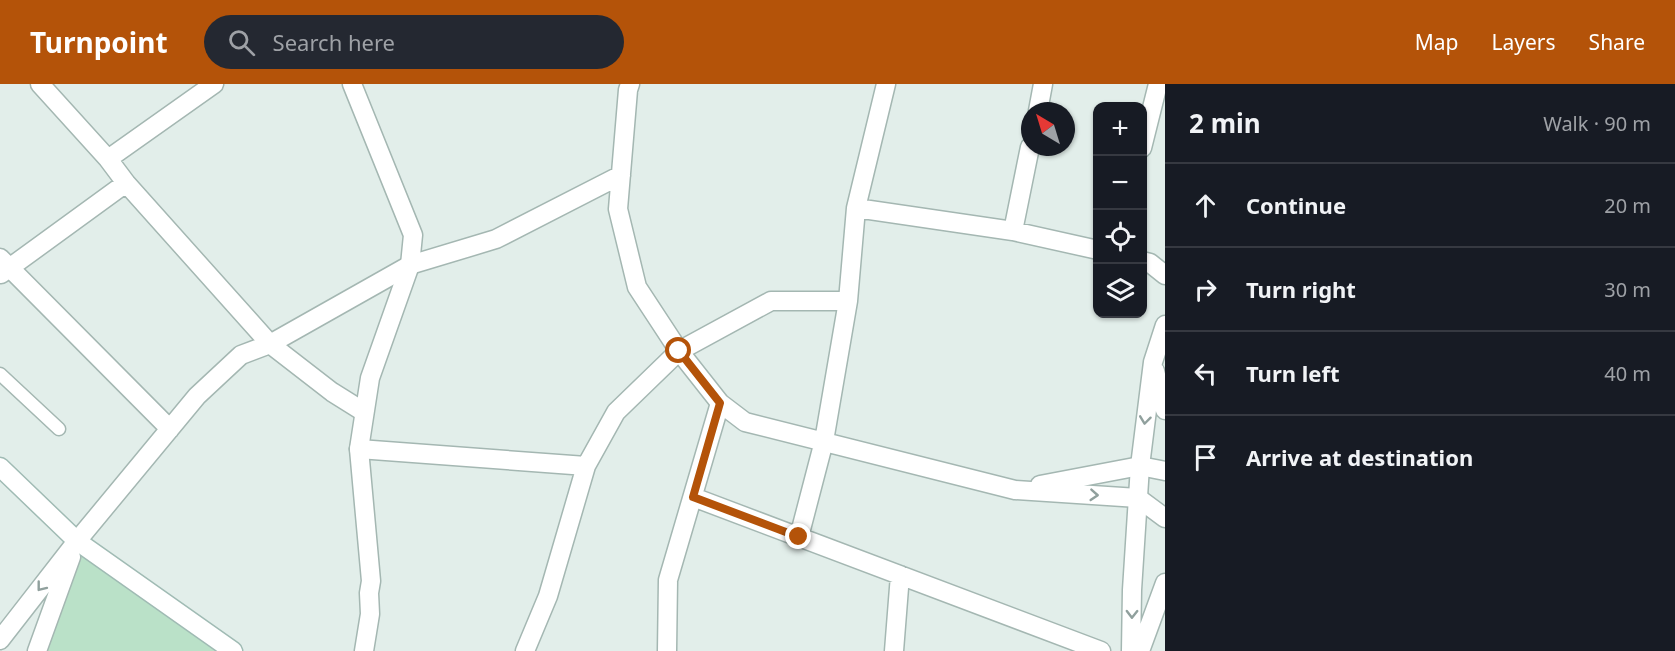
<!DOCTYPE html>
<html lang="en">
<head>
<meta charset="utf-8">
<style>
  body { margin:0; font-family:"Noto Sans",sans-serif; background:#242831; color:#f1f3f6 }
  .controls { position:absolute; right:18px; top:18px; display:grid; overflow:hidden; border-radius:12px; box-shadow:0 2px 4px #0004 }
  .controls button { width:54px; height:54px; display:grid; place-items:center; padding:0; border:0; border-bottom:2px solid #363941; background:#171b24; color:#f1f3f6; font:30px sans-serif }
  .compass { position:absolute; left:1021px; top:18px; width:54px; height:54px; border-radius:50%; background:#171b24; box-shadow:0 2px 4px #0004; rotate:322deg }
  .stop { position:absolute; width:18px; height:18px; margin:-14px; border:4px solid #b45309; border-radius:50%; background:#fff }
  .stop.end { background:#b45309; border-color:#fff; box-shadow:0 2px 6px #0008 }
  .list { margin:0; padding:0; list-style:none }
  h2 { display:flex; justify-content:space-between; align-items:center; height:78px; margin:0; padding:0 24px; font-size:26px }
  h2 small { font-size:20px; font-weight:400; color:#9ea1a6 }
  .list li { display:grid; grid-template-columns:39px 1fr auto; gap:18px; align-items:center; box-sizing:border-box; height:84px; padding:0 24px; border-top:2px solid #363941 }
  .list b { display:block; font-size:22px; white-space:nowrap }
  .list em { font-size:20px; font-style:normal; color:#9ea1a6 }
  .icon { flex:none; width:33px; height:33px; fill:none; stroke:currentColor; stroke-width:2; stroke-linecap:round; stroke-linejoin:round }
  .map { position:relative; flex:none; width:1165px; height:567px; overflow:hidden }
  header { display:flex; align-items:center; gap:36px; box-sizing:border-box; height:84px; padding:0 30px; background:#b45309; color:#fff }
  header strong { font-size:28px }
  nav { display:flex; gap:33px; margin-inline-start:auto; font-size:21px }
  .search { width:420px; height:54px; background:#242831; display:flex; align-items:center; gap:15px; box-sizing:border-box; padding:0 21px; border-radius:33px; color:#9ea1a6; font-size:22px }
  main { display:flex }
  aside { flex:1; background:#171b24 }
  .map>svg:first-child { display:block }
  .green { fill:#bae1c8 }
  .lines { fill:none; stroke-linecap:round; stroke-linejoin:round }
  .service-casing { stroke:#a4b7b2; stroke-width:15 }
  .minor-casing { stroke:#a4b7b2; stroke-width:21 }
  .tertiary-casing { stroke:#a4b7b2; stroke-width:21 }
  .secondary-casing { stroke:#a0bbb4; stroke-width:21 }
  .service { stroke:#fff; stroke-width:12 }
  .minor { stroke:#fff; stroke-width:18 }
  .tertiary { stroke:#fff; stroke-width:18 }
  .secondary { stroke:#fff; stroke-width:18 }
  .oneway { stroke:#90a09d }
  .route { stroke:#b45309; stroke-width:8 }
</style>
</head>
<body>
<header>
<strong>Turnpoint</strong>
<div class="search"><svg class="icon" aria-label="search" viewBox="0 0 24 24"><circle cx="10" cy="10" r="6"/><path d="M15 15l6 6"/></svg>Search here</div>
<nav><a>Map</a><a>Layers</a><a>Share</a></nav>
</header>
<main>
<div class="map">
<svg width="1165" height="567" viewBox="0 0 1165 567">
  <rect width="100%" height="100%" fill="#e2eeea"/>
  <path class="green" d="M77,457L233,567H37Z"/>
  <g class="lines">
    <g class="service-casing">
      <path id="service" d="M0,290L59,345"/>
    </g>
    <g class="minor-casing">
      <path id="minor" d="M40,0L108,75L126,99L270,260L332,308L364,328
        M630,0L628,6L618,125L637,203L679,267L720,319L745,338L1015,406L1138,414L1165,434
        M1038,27L1043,0
        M1142,64L1158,0
        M108,75L214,0
        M856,124L1013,147L1098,166
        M1013,147L1030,63
        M0,174L170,345
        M1142,177L1150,179L1165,191
        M1,190L126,99
        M359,365L586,382
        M1040,401L1140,382L1165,387
        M693,413L1101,567
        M799,453L824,357L848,217L856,124L886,0
        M0,556L77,457L197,312L241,271L270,260L410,181L496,155L621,91
        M37,567L71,473
        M525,567L548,512L586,382L616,328L679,267L771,217H848
        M667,567L668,496L720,319
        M894,567L900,491"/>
    </g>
    <g class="tertiary-casing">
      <path id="tertiary" d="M352,0L413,151L410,181L370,294L359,365L371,497L369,509L370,530L364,567
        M1155,287L1165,326
        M1131,567L1132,506L1140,382L1153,278L1165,241
        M1140,567L1165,499"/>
    </g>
    <g class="secondary-casing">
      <path id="secondary" d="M0,383L77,457L233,567"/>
    </g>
    <use href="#service" class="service"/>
    <use href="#minor" class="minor"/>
    <use href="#tertiary" class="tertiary"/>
    <use href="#secondary" class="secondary"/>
  </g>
  <defs><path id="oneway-chevron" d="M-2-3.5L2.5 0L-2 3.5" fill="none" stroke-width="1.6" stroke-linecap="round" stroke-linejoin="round" transform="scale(1.5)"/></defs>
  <g class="oneway">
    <use href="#oneway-chevron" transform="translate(1145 336) rotate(97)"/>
    <use href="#oneway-chevron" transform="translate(1094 411) rotate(4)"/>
    <use href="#oneway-chevron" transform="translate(41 503) rotate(128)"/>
    <use href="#oneway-chevron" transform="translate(1132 530) rotate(91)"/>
  </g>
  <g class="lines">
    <path class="route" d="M679,267L720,319L693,413L799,453"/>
  </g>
</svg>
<div class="controls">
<button>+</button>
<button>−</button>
<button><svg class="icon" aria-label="locate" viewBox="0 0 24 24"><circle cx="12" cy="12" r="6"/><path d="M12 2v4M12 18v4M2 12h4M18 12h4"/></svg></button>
<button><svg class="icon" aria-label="layers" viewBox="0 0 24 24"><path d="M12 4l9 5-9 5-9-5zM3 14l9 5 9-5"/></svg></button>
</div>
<svg class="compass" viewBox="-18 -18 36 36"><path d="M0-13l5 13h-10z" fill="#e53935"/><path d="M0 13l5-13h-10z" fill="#9ea1a6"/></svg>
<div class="stop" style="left:679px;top:267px"></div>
<div class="stop end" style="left:799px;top:453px"></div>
</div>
<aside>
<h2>2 min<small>Walk · 90 m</small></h2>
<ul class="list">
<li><svg class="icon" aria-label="ahead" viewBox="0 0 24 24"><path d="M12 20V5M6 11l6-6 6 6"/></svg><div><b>Continue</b></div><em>20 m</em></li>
<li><svg class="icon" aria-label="right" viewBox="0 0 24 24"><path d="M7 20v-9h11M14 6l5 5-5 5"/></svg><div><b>Turn right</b></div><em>30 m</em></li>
<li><svg class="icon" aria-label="left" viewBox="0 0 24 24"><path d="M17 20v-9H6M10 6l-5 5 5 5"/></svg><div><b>Turn left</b></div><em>40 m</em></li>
<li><svg class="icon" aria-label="arrive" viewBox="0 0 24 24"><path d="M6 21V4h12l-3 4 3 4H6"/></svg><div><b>Arrive at destination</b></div></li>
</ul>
</aside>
</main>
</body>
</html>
